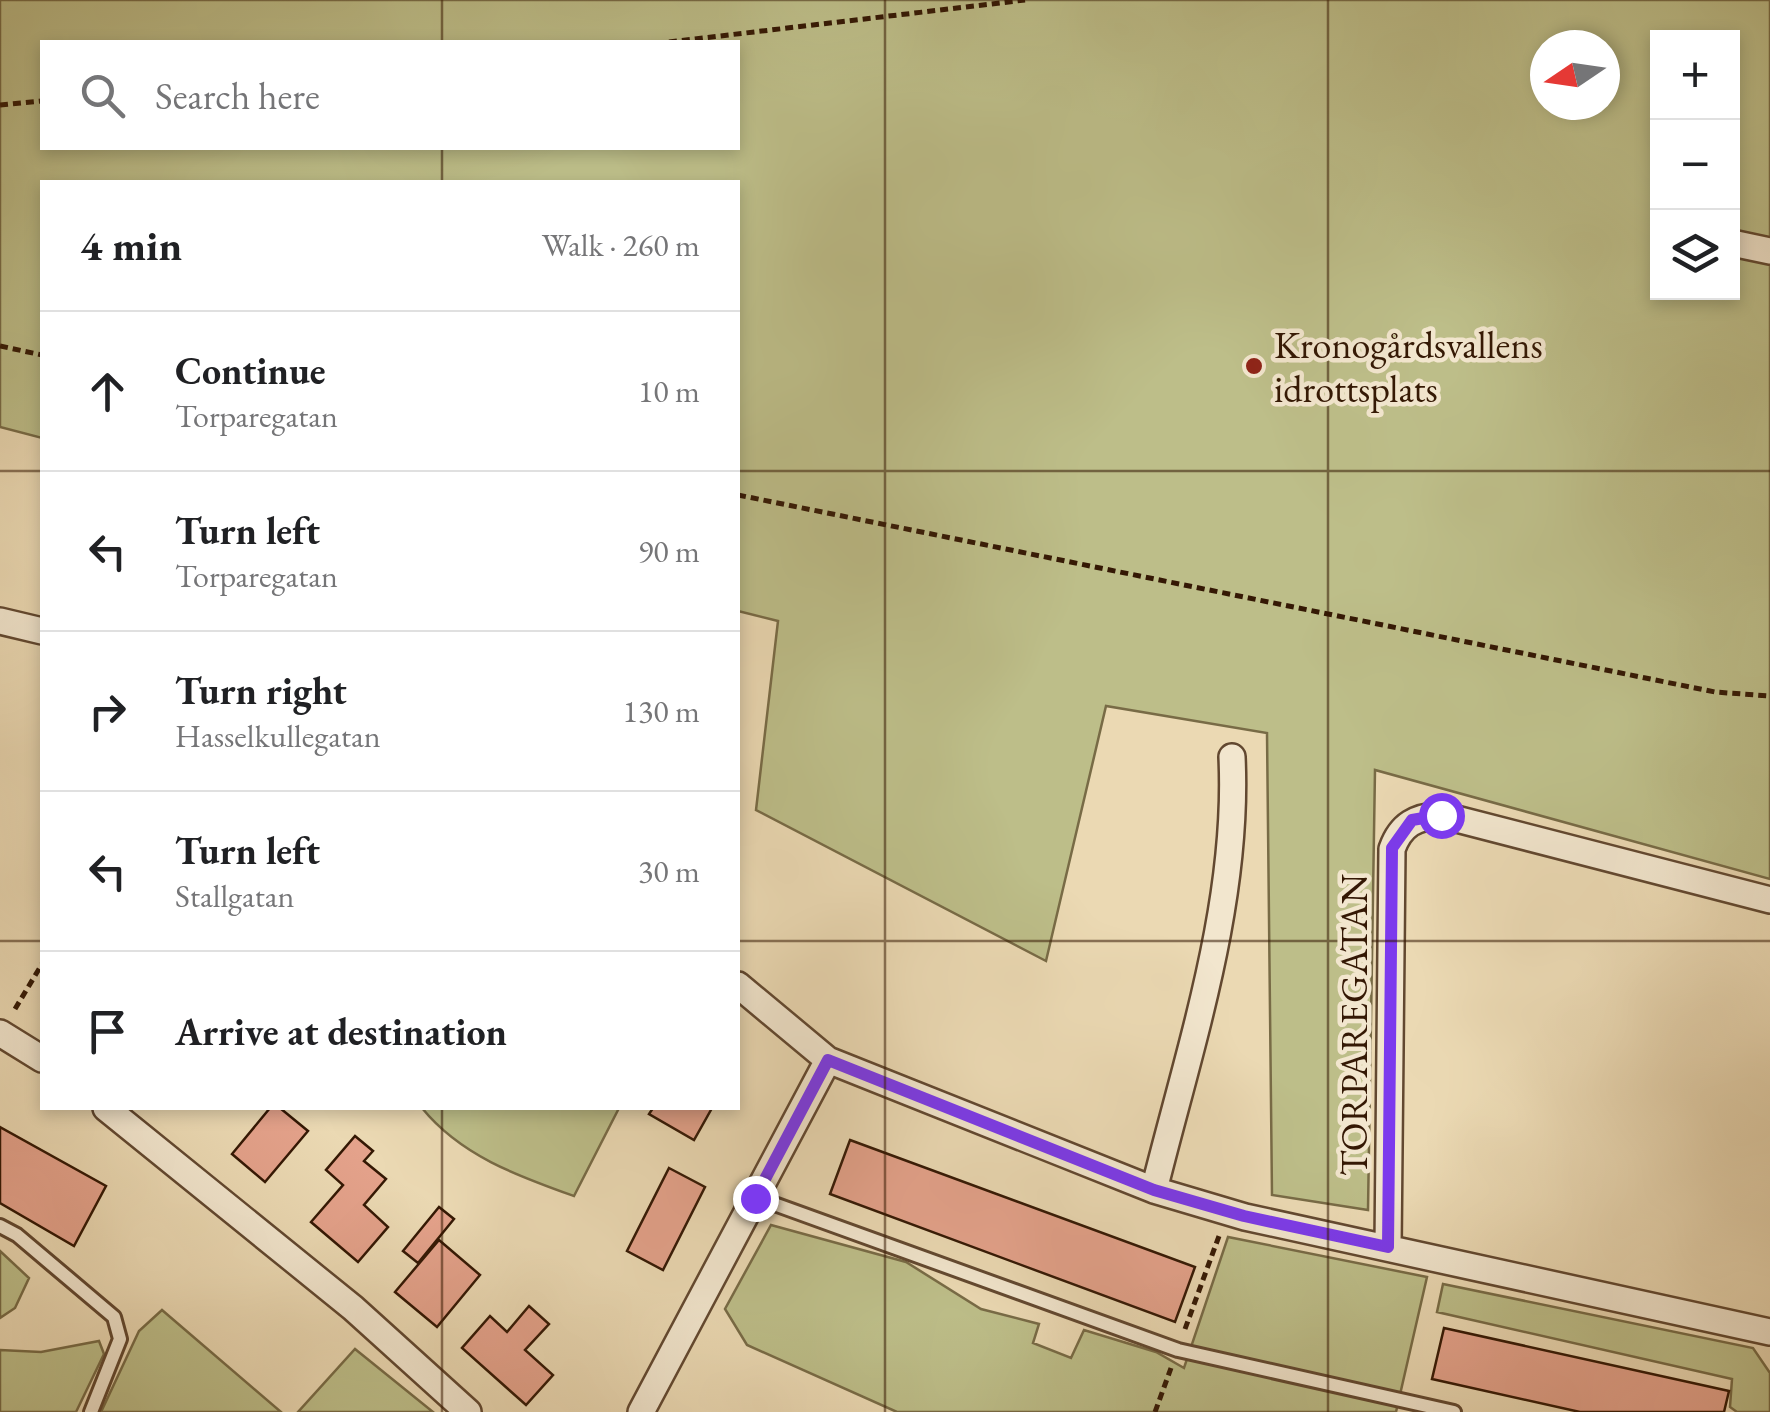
<!DOCTYPE html>
<html lang="en">
<head>
<meta charset="utf-8">
<style>
  body { margin:0; font-family:"EB Garamond",serif; background:#f2f2f2; color:#202124 }
  .controls { position:absolute; right:30px; top:30px; display:grid; overflow:hidden; border-radius:0px; box-shadow:0 5px 15px #0003 }
  .controls button { width:90px; height:90px; display:grid; place-items:center; padding:0; border:0; border-bottom:2px solid #e0e0e0; background:#fff; color:#202124; font:50px sans-serif }
  .compass { position:absolute; left:1530px; top:30px; width:90px; height:90px; border-radius:50%; background:#fff; box-shadow:0 5px 15px #0003; rotate:257deg }
  .stop { position:absolute; width:30px; height:30px; margin:-22px; border:8px solid #7c3aed; border-radius:50%; background:#fff }
  .stop.end { background:#7c3aed; border-color:#fff; box-shadow:0 2px 10px #0008 }
  .list { margin:0; padding:0; list-style:none }
  h2 { display:flex; justify-content:space-between; align-items:center; height:130px; margin:0; padding:0 40px; font-size:42px }
  h2 small { font-size:32px; font-weight:400; color:#757577 }
  .list li { display:grid; grid-template-columns:65px 1fr auto; gap:30px; align-items:center; box-sizing:border-box; height:160px; padding:0 40px; border-top:2px solid #e0e0e0 }
  .list b { display:block; font-size:38px; white-space:nowrap }
  .list p { margin:0; font-size:32px; white-space:nowrap; color:#757577 }
  .list em { font-size:32px; font-style:normal; color:#757577 }
  .icon { flex:none; width:55px; height:55px; fill:none; stroke:currentColor; stroke-width:2; stroke-linecap:round; stroke-linejoin:round }
  .map { position:relative; flex:none; width:1770px; height:1412px; overflow:hidden }
  .search { position:absolute; background:#fff; box-shadow:0 5px 15px #0003; left:40px; top:40px; width:700px; height:110px; display:flex; align-items:center; gap:25px; box-sizing:border-box; padding:0 35px; border-radius:0px; color:#757577; font-size:38px }
  .panel { position:absolute; background:#fff; box-shadow:0 5px 15px #0003; left:40px; top:180px; width:700px; height:930px; border-radius:0px }
  .map>svg:first-child { display:block }
  .green { fill:#bdbe89; stroke:#786b46; stroke-width:2.5; fill-rule:evenodd }
  .building { fill:#e4a28b; stroke:#341804; stroke-width:2.5 }
  .lines { fill:none; stroke-linecap:round; stroke-linejoin:round }
  .service-casing { stroke:#624830; stroke-width:18 }
  .minor-casing { stroke:#624830; stroke-width:30 }
  .path { stroke:#341804; stroke-width:5; stroke-dasharray:8 5; stroke-linecap:butt }
  .service { stroke:#f2e6ce; stroke-width:12 }
  .minor { stroke:#f2e6ce; stroke-width:25 }
  .route { stroke:#7c3aed; stroke-width:12 }
  .grid { fill:none; stroke:#341804; stroke-width:2.5; stroke-opacity:0.55 }
  .poi-dot { fill:#8f2418; stroke:#f2e6ce; stroke-width:4 }
  .labels { text-anchor:middle; dominant-baseline:central; stroke-width:9; stroke-linejoin:round; paint-order:stroke }
  .poi-label { font-size:38px; fill:#341804; stroke:#f2e6ce; text-anchor:start }
  .street-label { font-size:38px; fill:#341804; stroke:#f2e6ce }
</style>
</head>
<body>
<div class="map">
<svg width="1770" height="1412" viewBox="0 0 1770 1412">
  <rect width="100%" height="100%" fill="#ebd9b3"/>
  <filter id="stains"><feTurbulence type="fractalNoise" baseFrequency=".002" numOctaves="4"/><feColorMatrix values="0 0 0 0 .2 0 0 0 0 .09 0 0 0 0 .02 0 0 0 .5 -.17"/></filter>
  <radialGradient id="worn" r=".72"><stop offset=".6" stop-color="#630" stop-opacity="0"/><stop offset="1" stop-color="#630" stop-opacity=".3"/></radialGradient>
  <path class="green" d="M0,0H1770V879L1375,770L1368,1210L1272,1195L1267,733L1106,706L1046,961L756,810L778,621L738,611V182H42V438L0,427ZM1658,38H1732V292H1658ZM42,42H738V148H42ZM1545,45H1605V105H1545Z
    M422,1108H619L574,1196C518,1176 461,1156 422,1108Z
    M771,1225L906,1262L981,1309L1039,1324L1033,1343L1071,1358L1084,1330L1156,1352L1184,1368L1228,1237L1427,1277L1396,1412H897L747,1345L725,1309Z
    M0,1251L29,1278L15,1308L0,1318Z
    M1443,1284L1753,1348L1770,1373V1412H1737L1730,1407L1732,1379L1437,1312Z
    M162,1310L281,1412H101L139,1331Z
    M99,1341L104,1354L76,1412H0V1350L41,1352Z
    M355,1349L433,1412H298Z"/>
  <path class="building" d="M270,1108H280L308,1131L265,1182L232,1154Z
    M653,1108H712L694,1140L649,1114Z
    M0,1127L106,1186L74,1246L0,1203Z
    M355,1136L373,1151L364,1161L386,1179L364,1205L388,1227L358,1262L311,1222L343,1185L326,1170Z
    M850,1140L1195,1267L1175,1322L830,1194Z
    M669,1168L705,1187L663,1270L627,1251Z
    M439,1207L454,1219L418,1263L403,1251Z
    M439,1240L480,1275L437,1327L395,1292Z
    M529,1306L549,1324L525,1350L553,1375L526,1405L462,1348L490,1316L507,1332Z
    M1444,1328L1729,1391L1724,1412H1580L1432,1379Z"/>
  <g class="lines">
    <g class="service-casing">
      <path id="service" d="M755,1197L1178,1350L1454,1412
        M0,1226L17,1235L114,1317L120,1339L91,1412"/>
    </g>
    <g class="minor-casing">
      <path id="minor" d="M1732,243L1770,251
        M0,621L42,631
        M738,985L828,1060L1154,1190L1245,1217L1770,1332
        M0,1033L42,1059
        M106,1108L353,1308L468,1412
        M1154,1190C1189,1049 1239,904 1232,757
        M1388,1247L1392,849C1401,824 1416,817 1441,815L1770,900
        M641,1412L828,1060"/>
    </g>
    <path class="path" d="M669,42L1025,0
      M0,105L42,101
      M0,346L42,355
      M738,495L1715,692L1770,696
      M15,1009L42,964
      M1185,1329L1219,1236
      M1155,1412L1171,1368"/>
    <use href="#service" class="service"/>
    <use href="#minor" class="minor"/>
  </g>
  <g class="lines">
    <path class="route" d="M755,1198L828,1060L1154,1190L1244,1216L1388,1247L1392,848L1412,820L1441,815"/>
  </g>
  <path class="grid" d="M442,0V42M885,0V1412M1328,0V1412M442,148V182M0,471H42M738,471H1770M0,941H42M738,941H1770M442,1108V1412"/>
  <circle class="poi-dot" cx="1254" cy="366" r="10"/>
  <g class="labels">
    <g class="poi-label">
      <text x="1274" y="344">Kronogårdsvallens<tspan x="1274" dy="44">idrottsplats</tspan></text>
    </g>
    <g class="street-label">
      <text transform="translate(1353 1025) rotate(-90)">TORPAREGATAN</text>
    </g>
  </g>
  <rect width="100%" height="100%" filter="url(#stains)"/>
  <rect width="100%" height="100%" fill="url(#worn)"/>
</svg>
<div class="controls">
<button>+</button>
<button>−</button>
<button><svg class="icon" aria-label="layers" viewBox="0 0 24 24"><path d="M12 4l9 5-9 5-9-5zM3 14l9 5 9-5"/></svg></button>
</div>
<svg class="compass" viewBox="-18 -18 36 36"><path d="M0-13l5 13h-10z" fill="#e53935"/><path d="M0 13l5-13h-10z" fill="#757577"/></svg>
<div class="stop" style="left:1441px;top:815px"></div>
<div class="stop end" style="left:755px;top:1198px"></div>
<div class="search"><svg class="icon" aria-label="search" viewBox="0 0 24 24"><circle cx="10" cy="10" r="6"/><path d="M15 15l6 6"/></svg>Search here</div>
<section class="panel">
<h2>4 min<small>Walk · 260 m</small></h2>
<ul class="list">
<li><svg class="icon" aria-label="ahead" viewBox="0 0 24 24"><path d="M12 20V5M6 11l6-6 6 6"/></svg><div><b>Continue</b><p>Torparegatan</p></div><em>10 m</em></li>
<li><svg class="icon" aria-label="left" viewBox="0 0 24 24"><path d="M17 20v-9H6M10 6l-5 5 5 5"/></svg><div><b>Turn left</b><p>Torparegatan</p></div><em>90 m</em></li>
<li><svg class="icon" aria-label="right" viewBox="0 0 24 24"><path d="M7 20v-9h11M14 6l5 5-5 5"/></svg><div><b>Turn right</b><p>Hasselkullegatan</p></div><em>130 m</em></li>
<li><svg class="icon" aria-label="left" viewBox="0 0 24 24"><path d="M17 20v-9H6M10 6l-5 5 5 5"/></svg><div><b>Turn left</b><p>Stallgatan</p></div><em>30 m</em></li>
<li><svg class="icon" aria-label="arrive" viewBox="0 0 24 24"><path d="M6 21V4h12l-3 4 3 4H6"/></svg><div><b>Arrive at destination</b></div></li>
</ul>
</section>
</div>
</body>
</html>
